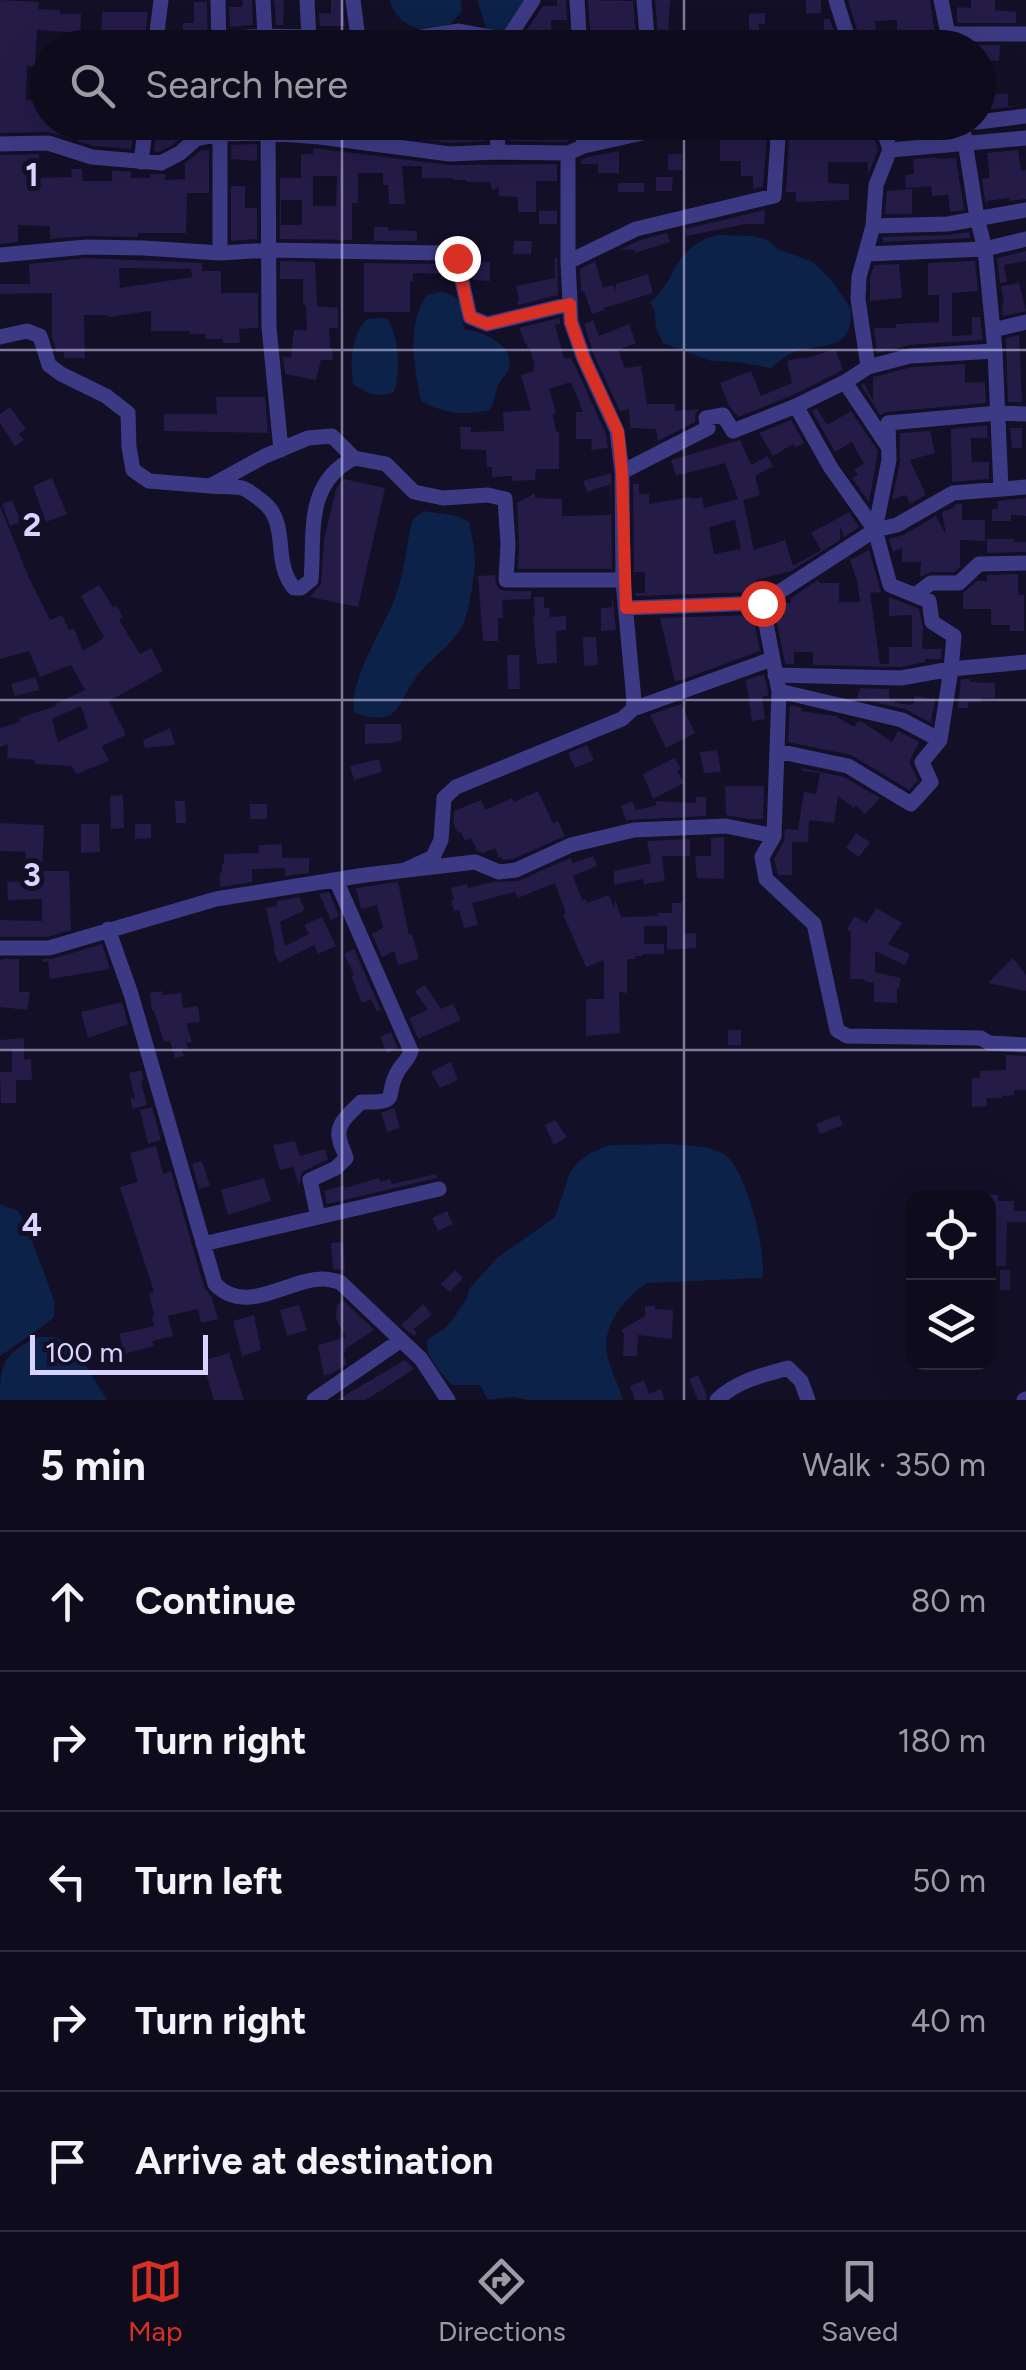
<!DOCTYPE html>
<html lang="en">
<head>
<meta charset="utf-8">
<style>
  body { margin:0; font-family:Figtree,sans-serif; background:#1c1929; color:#f1f3f6 }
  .controls { position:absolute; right:30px; bottom:30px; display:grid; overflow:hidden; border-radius:20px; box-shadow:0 10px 40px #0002 }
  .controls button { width:90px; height:90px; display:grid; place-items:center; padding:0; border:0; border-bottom:2px solid #2e2b3b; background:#0e0b1c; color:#f1f3f6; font:50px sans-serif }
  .scale { position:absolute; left:30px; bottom:25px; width:178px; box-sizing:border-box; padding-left:10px; border:5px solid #d9d4ff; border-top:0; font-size:28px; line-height:35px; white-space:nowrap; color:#d9d4ff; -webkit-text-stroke:8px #130f26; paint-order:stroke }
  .stop { position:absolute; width:30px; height:30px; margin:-22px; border:8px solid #d93025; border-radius:50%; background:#fff }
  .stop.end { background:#d93025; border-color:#fff; box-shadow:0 2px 10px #0008 }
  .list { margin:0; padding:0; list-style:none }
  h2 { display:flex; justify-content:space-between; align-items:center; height:130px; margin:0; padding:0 40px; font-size:42px }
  h2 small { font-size:32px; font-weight:400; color:#9b9ba3 }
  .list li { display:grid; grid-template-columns:65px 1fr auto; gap:30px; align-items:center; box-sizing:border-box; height:140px; padding:0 40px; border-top:2px solid #2e2b3b }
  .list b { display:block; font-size:38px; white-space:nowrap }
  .list em { font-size:32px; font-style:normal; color:#9b9ba3 }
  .icon { flex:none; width:55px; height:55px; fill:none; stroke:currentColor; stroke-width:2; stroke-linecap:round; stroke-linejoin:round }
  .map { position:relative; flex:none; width:1026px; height:1400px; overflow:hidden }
  .search { position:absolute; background:#0e0b1c; box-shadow:0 10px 40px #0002; left:30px; right:30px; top:30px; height:110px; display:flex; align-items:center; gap:25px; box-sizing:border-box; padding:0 35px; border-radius:55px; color:#9b9ba3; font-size:38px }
  .sheet { height:830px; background:#0e0b1c }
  nav { display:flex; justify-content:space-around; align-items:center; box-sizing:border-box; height:140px; border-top:2px solid #2e2b3b; background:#0e0b1c; font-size:28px; color:#9b9ba3 }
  nav a { display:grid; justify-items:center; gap:5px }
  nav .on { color:#d93025 }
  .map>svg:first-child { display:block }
  .water { fill:#0c2248 }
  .building { fill:#241b47; fill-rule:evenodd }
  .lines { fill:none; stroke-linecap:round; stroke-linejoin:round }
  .minor { stroke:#3d3a85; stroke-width:15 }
  .route { stroke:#d93025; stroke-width:12 }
  .grid { fill:none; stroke:#d9d4ff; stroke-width:2.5; stroke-opacity:0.55 }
  .grid-label { font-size:32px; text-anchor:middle; font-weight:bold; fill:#d9d4ff; stroke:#130f26; stroke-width:10; stroke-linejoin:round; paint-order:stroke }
</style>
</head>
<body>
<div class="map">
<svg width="1026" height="1400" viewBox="0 0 1026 1400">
  <rect width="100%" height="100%" fill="#130f26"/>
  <path class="water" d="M390,0H461L462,11C458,15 455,21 450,24C428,39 395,25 390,0Z
    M477,0H526L511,26L500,34L487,31Z
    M716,235L752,236L768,240L778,249L813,262L832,281L851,309C852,356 821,340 790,354C783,357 777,364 771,368L737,362L711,361L663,343L656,328L654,310L650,302C680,278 669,251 716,235Z
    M442,292C469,299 457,310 465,329C481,331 515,344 509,367C507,375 500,380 497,388C494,397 495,403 489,410C466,416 441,413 421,401C414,367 406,325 427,295Z
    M377,318L388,319C399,339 401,371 394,392C379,399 366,393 353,384C350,364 351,333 368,319Z
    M424,511L457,516L469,522C471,534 475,548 475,561C475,573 469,611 464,622C454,644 432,657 418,675C395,704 402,728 354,713C348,682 383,629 394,600C403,578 406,552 410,529L413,519Z
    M671,1144C687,1146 711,1146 724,1154C746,1168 768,1255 762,1278L647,1283C626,1297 602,1325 607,1352C609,1369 619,1384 623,1400H528L513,1397L488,1400L480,1385H452C440,1372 426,1358 427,1340L445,1328L453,1319L467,1298L469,1289L497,1258L555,1217L570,1172L578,1162L592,1152L610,1145Z
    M0,1204L18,1211L26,1224L55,1303L54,1317L47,1323L0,1356Z
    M38,1337H53L61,1339L70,1352L83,1361L107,1400H0C0,1363 3,1354 38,1337Z"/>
  <path class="building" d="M0,0L39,2L38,9L60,10V14H81L80,41H67L68,32L37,30L35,66H27L26,100L48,101V122L71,123V138L48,132L0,133Z
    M243,0H252L253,25L230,27L229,7H242Z
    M274,0H284L283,25H276Z
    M331,0H342L345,26H320L319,13L331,14Z
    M557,0H566L567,20H551L552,48H519L518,43L543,6H557Z
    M588,0L633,1L636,34H608V37H596V48H591Z
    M655,0H670L668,38H673V48H659Z
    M806,0H821V13L806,14Z
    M848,0H930L937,48H897V20L875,21L876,40H865V30H857Z
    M971,0H995V10L1016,12V23H957V7L971,8Z
    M194,2H207L208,48L182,46L183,23H194Z
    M102,12H148L144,48H124L123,42L101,41Z
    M765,13V24H759L760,48H749V14Z
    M824,19H830L839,47H811L812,34H824Z
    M975,45H1000L999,61L978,60V48H975Z
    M988,94H1008V106L1024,105L978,111V98L988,97Z
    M99,122H135L131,149L94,146L78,141V138L99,136Z
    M157,122L186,124L185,133L174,144L159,152L154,151Z
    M313,122H360V131L313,125Z
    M382,122L384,129L416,128V122H488L486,141L450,143L382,134Z
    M510,122H571L572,139L566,142L509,141Z
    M724,126L734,133L767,135L763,187L753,189V176H741V161H720V139H704V135L716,133Z
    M789,135L875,139L878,150L868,175V162H828V183L849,184V200L796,202V192H786Z
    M257,144V161L231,159V145Z
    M313,148L449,165L557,164V181H536V212H518V197L499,196V187L492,190L490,182H466V180H453V178H422V166H402L405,204H389L388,185H383V173H358V203H352V240L280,239V178H301V154H313ZM313,176H337L336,206H313ZM281,200H302V225H281Z
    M201,150H209V193H187L186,233H138V237L86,236L50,239V226L18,225V242L0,244V155L39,154L40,178L72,177L71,169H82L83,181H112V170L131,172V178H150V174H165V180L185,179V163Z
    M1018,150L1021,171L1026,170V199L1010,201L1009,198L987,201L986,206L982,179L990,178L987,153Z
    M619,151V173H598V164H581V160L588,157Z
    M668,154H682V170H668Z
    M936,157L937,159L956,158L964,210L950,212L948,195L932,196L931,186L906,188L905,175L914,174L913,159Z
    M656,177H673L672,191H656Z
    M618,183H644V192H618Z
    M231,186H245V208H257V239L231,241Z
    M912,189V214H885L887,191Z
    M765,210L764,224H746L687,236L685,229Z
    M539,211H557V224H539Z
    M374,227H388V230L417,231V241H374Z
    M969,232L971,238L883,242V237L948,235Z
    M667,233L670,242L635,253V250L621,249L640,240Z
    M514,241H532L531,254H513Z
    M1026,251V261L1004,265L1007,282L1000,283L997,258Z
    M86,258L202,263V271H221V293H258V328L239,329L240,343H223V339H205V334H190V331H151V311L108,317L107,315H84L85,358H64V352H57L52,337V293L0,294V284H30L29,264ZM119,268L191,269L192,277L120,288Z
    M555,258H557L558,295L518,305L517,301H519L516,286L555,278Z
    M280,261L315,262L317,306L338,308V328H329L330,348H332L333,360H321L316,380L285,374L283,356L291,358L294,330H307L306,305H303V279H280Z
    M469,261L490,262V281L473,280Z
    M595,261L603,288L613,285L615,291L616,284L648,274L653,293L604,308V310L592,314L584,291L581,292L580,269Z
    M975,261L978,291L952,293V336L972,335V317H980L983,340L909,345L877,353L874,328H896V324L939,322V295H928V263Z
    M364,263L438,264L447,267L449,274L413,273V281H410V312H364Z
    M899,264L902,298L870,301V279L874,265Z
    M1019,283L1026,311L1003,316L1002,304L1004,303L1001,286Z
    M560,318V324L555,325L564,359L571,357L606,434L608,448L591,450L592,439H576V412H583L571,382L549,389L556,413L553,414L556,432H559V469H536L535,480L512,481V476L492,477V467H487L486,450L461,449L460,427H471V432L504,431L503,412L531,410L521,375L534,371L533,367H535L530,348L528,349L519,328Z
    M593,320L599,336L629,324L636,343L618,350L625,368L641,366L647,404H675V411L699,409L695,415V422L658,441L656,429L630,428L629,409L620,411L594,355L584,324Z
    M1019,335L1022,402H1008L1006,338Z
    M835,349L843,370L791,396L738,417L729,406L720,383L751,371L761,396L792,383L787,361L804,357V359Z
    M965,364V383L985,382L986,403L887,412L880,415L861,385L864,383L873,401V377L912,367Z
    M216,397H265L268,433L164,431V414H217Z
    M10,407L26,429L19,434L24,440L15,446L0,423V414Z
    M817,408L827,425L851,411L878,451L869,502L852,478L858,475L854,469L864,464L852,442L835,452L812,411Z
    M791,420L804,443L795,448L793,444L773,456L759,433Z
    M987,425L988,438H971V452L972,462H989V479L952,482L951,429Z
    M1010,428H1022V448H1012Z
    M930,431L935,453L910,460L926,495L910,504L906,495L892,500L900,462V433Z
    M740,440L751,465L767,456L773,466L755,476L760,495L743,500L754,550L785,540L793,566L821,550L811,533L849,512L859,527L844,537L840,526V540L791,571L756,580V592L636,596L635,593H645V572H634L633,484H639V494H649V504L691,497V499L702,497L704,508L738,499L725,463L676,476L671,460ZM735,520L741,549L714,554L709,527Z
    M611,473V484L587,492L583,481Z
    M52,478L67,514L46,522L33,486Z
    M344,479L385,488L358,607L310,597L321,584L324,539L336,489Z
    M610,484H611L612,569H518L519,544L517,503L535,493V498L562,499V516L611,515Z
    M1026,498V516L1011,515V521H992V509H998V501Z
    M12,500L21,522L10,526L2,504Z
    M956,504H962V520H985V541L960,540V567L954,572H931L920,577L921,562H902V548L893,552L889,539L903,535L936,516L946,535L942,512L953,508Z
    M0,506L30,580L50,620L62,615L69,630L74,628L83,651L101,640L104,637L81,596L99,585L113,607L116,605L123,617L119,620L140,654L151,648L163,671L109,701L126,735L102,746L109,761L76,774L72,766L35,764L34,760L7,758L8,744L0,747V728L20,722L19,718L56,706L55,704L85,690L71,665L40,677L29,651L0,659ZM81,706L88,728L58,742L52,719Z
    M987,539H1014V542H1026V552L987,553Z
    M869,550L881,592L870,593L880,664H889V647H912V615L889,616V597L919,609L923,628L922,649H942L941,659H925V662L900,667L813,665V652H794V664H785L776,617H784V603H791V598L818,580L820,583H839V602H860L857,581L850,560Z
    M1018,574V595H1024V631H1010V625H991V609H963V593L977,581H987V575Z
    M495,575L496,584L499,589L506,591H531V599L502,600L503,618H498V641H483L478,576Z
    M612,591L616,630L601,631V608L612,607Z
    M534,597H544V608H549L550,617L566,616V630L556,631L557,663L537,664L533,617H535Z
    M753,615L760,651L675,682L660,618Z
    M583,637H596L598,665L584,666Z
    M507,655H519L520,689H508Z
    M764,674L768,692V696H762L765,719L752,721L746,680Z
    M36,677L39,690L15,696L11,684Z
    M961,679H970V682L995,683V698H981V702H968V708H958Z
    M860,688L889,689V700L902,704L913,705L915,696L935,699L931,723L905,709L857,698Z
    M681,704L695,733L666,748L650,715Z
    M790,705L802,708L801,711L835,716L854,727L858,721L864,723L892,742L898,731L919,742L909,762L918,780L909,790L851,755L788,742Z
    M365,724H401L402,740L392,743L365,744Z
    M170,728L175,745L145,748L143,740Z
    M587,745L594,760L575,768L568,753Z
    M717,750L721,772L704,773L700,752Z
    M675,758L681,769L677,771L684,783L653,799L643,774Z
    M379,759L382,772L354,780L350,766Z
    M802,768L844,777L880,798L865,814L856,805L854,808L838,796L834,823L809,820L808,842H792V875H778L774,859L784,841L785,829L798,830L804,792L816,794L820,773L802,771Z
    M725,786H764L763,819H748L726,815Z
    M538,791L553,823L558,821L565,836L513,859L503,860L501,857L499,858L495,848L483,853L477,851L471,838L465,841L461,832L458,833L453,823L454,811L481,800L485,810L512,798L514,802Z
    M123,795L124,828L111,829L110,796Z
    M696,797H706V816L626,820L621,806L632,801L636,810L657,805L655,801L696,803Z
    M175,801H185L186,823H176Z
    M250,804H267V819H250Z
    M0,823L44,825L42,871H69L71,930L47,937H0V920L42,921V899L8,900L7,882L26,881V852L0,851Z
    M81,824H99L100,852L81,853Z
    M135,824H151V838L135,839Z
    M856,833L870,842L859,857L846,848Z
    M724,837V879L697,878L695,856H711V838Z
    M690,839V856H662L665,881L644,884L643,879L614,885V871L651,863L647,841Z
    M282,844V858H309V873L285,876V868L252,869V882L220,887V873H222V864H224V854L259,853V845Z
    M593,856L597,866L573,876L582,900L586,899L587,903L609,895L614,908L615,899L621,917L658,916V913H672V903H682L683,934L696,933V948L667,950V926H644V944H664V954H642V956H635V959H627V993L619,992L620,1033L586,1036V999H604V960L586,967L563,914L566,913L555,883L518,898L515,892L472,903L478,925L464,928L459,910L454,911L451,900L454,899L451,888L467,884L468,888L493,882L518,881L570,858L573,863Z
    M398,882L409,935L412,934L419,959L398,965L394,951L382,957L372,934L383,928L377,905L361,909L356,888Z
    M329,892L339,916L331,920L319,894Z
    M299,897L305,910L280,922L285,946L309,934L304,925L322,917L336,946L318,954L314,945L279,963L273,949L275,948L266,908L277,906V901Z
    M876,908L902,923L888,944L910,954L905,965L875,951V972L901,978L899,988H897V1003L874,1002V983L864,981L865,979H850L851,932L847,930L854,916L867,923Z
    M102,944L110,969L50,979L48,961L42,962V959H52Z
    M354,949L381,1010L377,1011L371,999L362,1003L351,976L354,975L344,954Z
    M1013,958L1026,975V991L988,983Z
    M4,959H19V992H30L27,1010L0,1007V960Z
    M425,985L441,1009L453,1004L461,1020L418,1039L409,1018L428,1010L415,991Z
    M162,991V995L181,993L183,1008L198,1006L200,1022L186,1023L192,1042L186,1043L188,1048L182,1050L184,1056L175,1058L170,1041L164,1042L154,1011H152L150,993Z
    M122,1002L128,1024L88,1038L81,1012Z
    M728,1030H741V1045H728Z
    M391,1032L398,1048L387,1053L380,1037Z
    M24,1038V1059H31L32,1080H16V1103H1L0,1072H12V1049L0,1050V1040Z
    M1006,1055L1026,1056V1090H1014V1095L1002,1096V1098H986L987,1106L972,1107V1078H980V1071L1006,1070Z
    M451,1062L458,1080L440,1088L431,1072Z
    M141,1070L144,1080L141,1081L147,1105L133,1109L130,1099L135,1098L129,1073Z
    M152,1107L161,1140L148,1144L140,1110Z
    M394,1108L400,1128L387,1132L381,1113Z
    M839,1115L843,1125L820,1134L816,1124Z
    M555,1120L567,1137L554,1145L545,1125Z
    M295,1141L300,1156L325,1149L328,1159L302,1172L299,1185L293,1167L280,1170L273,1145Z
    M156,1146L163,1174L171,1171L204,1287L212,1298L218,1319L201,1323L198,1309L168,1316L173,1336L152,1341L154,1346L124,1354L119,1334L154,1326L152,1317L154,1316L149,1293L154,1292L120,1187L138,1182L130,1153Z
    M202,1161L210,1186L199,1189L192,1164Z
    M436,1174L437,1178L327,1204L324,1191L344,1185L345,1188L379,1178L380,1182L390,1179L392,1184Z
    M264,1178L271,1201L228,1215L221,1190Z
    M988,1195H998V1201H1014V1211H1026V1222H1007L1006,1266H992V1247H988Z
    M447,1211L453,1224L438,1231L432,1218Z
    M343,1242L345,1270L333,1269L331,1243Z
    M455,1270L463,1278L450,1292L441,1284Z
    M1000,1270H1010V1290H1000Z
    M343,1300L374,1330L345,1349L346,1352L343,1353L347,1364L333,1373L324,1376L318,1345L346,1337L336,1319L337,1305Z
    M423,1304L432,1315L413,1329L417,1333L414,1336L401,1325Z
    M299,1305L307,1330L287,1336L280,1310Z
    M645,1306H655V1309L673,1310L672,1339L638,1335L637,1356H623L624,1334L621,1330L645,1316Z
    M254,1315L261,1350L242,1356L233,1321Z
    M229,1353L244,1400H214L202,1361Z
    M405,1360L414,1369L380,1391L365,1400H337Z
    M698,1375L707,1395L706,1400H698L689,1379Z
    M644,1380L649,1394L661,1389L665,1400H635L630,1386Z"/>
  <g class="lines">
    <path class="minor" d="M218,0L219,48
      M263,0L265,36L269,48
      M307,0L309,38L316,41
      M353,0L358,38L368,40
      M577,0L580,48
      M644,0L648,48
      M836,0L851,48
      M941,0L948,34V48
      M948,34H1026
      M218,39L265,36L358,38
      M155,48L161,0
      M372,48V41L416,38L459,31L507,40
      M506,48L507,40L533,0
      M220,122V253
      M268,122L269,327L281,450
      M582,122L584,146
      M735,122L883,128L974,122
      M978,122L1026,116
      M371,143V122
      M0,144L48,143L92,157L161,163L180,153L196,139L220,134L268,133L320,137L450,154L497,152L568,153L584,146L656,130L714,122
      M890,150L1026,138
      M497,152L499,122
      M141,162L146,122
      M873,226L948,224L1026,210
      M867,254L985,249L1026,239
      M0,255L86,247L144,248L220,253L269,250L440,253L457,258L470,317L487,324L570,304
      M568,262L636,229L774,196L779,123
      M993,330L1026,322
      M0,337L27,331L40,336L49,365L61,374L106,396L128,413L129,447L133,470L149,481L210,486L265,456L308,438L332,436L354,458L386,464L414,492L443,498L488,495L505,499L508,544L506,580H623
      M995,351L1001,489
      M868,367L858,299L859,277L873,226L876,185L890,150L883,128
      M796,406L831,468L875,530
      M1026,414L998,413L888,423L889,460L875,530L762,603L779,691L774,836L762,857L766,879L814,924L837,1030L847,1036L981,1038L989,1043L1026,1045
      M887,445L845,382L868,367L910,356L995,351L985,249L977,218L962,122
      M622,472L708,428L706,418L723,415L733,431L796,406L845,382
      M210,486C220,487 232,486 242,488C249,490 256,497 262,501C291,523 271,561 294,588H301L311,580C315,533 304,484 354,458
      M915,595L931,583H959L979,564L1026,563
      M626,608L762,603
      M775,675L901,678L951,669L1026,662
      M779,691L902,720L940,740
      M633,709L772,659
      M777,751L848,766L911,804L931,782L922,762L940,740L951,669L954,636L932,622L929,601L890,585L875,530L897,525L953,493L1026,487
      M407,869L433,857L441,840L444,798L456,787L622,719L633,709L634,701L623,581L622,472L617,431L584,359L571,322L568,262V153
      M108,929L131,994L215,1284C247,1317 288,1278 324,1279C329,1279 335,1281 340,1282L421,1359L448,1400
      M0,948H49L216,899L365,875L475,862L499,872L516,870L571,845L634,830L726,826L774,836
      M318,1217L310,1180L336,1168L346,1158C345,1152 341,1147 340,1141C334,1124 351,1113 361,1102C403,1103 383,1097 398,1071C403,1063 408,1060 411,1051L336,880
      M203,1244L439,1189
      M314,1400L401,1340
      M717,1400C736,1381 763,1375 788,1368L801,1381L808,1400
      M1024,1400L1026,1399"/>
  </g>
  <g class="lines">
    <path class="route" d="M457,258L470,317L487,324L570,304L571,322L584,359L618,432L622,472L626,608L762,603"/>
  </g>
  <path class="grid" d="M342,0V48M684,0V48M342,122V1400M684,122V1400M0,350H1026M0,700H1026M0,1050H1026"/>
  <g class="grid-label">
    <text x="32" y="186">1</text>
    <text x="32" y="536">2</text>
    <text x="32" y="886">3</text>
    <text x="32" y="1236">4</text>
  </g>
</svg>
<div class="controls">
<button><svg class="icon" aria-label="locate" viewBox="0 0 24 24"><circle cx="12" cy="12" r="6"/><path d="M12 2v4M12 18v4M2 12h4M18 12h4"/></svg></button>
<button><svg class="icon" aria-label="layers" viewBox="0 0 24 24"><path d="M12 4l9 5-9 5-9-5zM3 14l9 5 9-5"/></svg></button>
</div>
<div class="scale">100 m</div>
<div class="stop" style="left:762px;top:603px"></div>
<div class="stop end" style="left:457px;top:258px"></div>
<div class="search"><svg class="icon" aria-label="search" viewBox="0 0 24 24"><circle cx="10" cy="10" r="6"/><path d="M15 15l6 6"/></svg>Search here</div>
</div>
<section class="sheet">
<h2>5 min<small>Walk · 350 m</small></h2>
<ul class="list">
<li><svg class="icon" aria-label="ahead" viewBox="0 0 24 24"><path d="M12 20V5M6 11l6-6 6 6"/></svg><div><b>Continue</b></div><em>80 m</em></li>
<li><svg class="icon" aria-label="right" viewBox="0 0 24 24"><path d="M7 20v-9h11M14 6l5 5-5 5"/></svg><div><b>Turn right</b></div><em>180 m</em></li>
<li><svg class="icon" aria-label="left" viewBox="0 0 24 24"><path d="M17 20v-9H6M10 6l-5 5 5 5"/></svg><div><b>Turn left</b></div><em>50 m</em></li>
<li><svg class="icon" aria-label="right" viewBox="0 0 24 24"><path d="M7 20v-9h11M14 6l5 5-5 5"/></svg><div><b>Turn right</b></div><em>40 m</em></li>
<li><svg class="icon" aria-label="arrive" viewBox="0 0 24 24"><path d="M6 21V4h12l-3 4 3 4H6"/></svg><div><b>Arrive at destination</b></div></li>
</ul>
</section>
<nav>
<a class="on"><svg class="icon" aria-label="map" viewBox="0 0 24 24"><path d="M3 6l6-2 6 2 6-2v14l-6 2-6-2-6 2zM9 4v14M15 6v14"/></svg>Map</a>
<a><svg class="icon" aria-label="directions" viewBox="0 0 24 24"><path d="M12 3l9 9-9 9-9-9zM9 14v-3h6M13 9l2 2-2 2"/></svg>Directions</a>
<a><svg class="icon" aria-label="saved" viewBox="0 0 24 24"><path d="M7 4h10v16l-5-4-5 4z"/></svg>Saved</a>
</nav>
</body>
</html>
